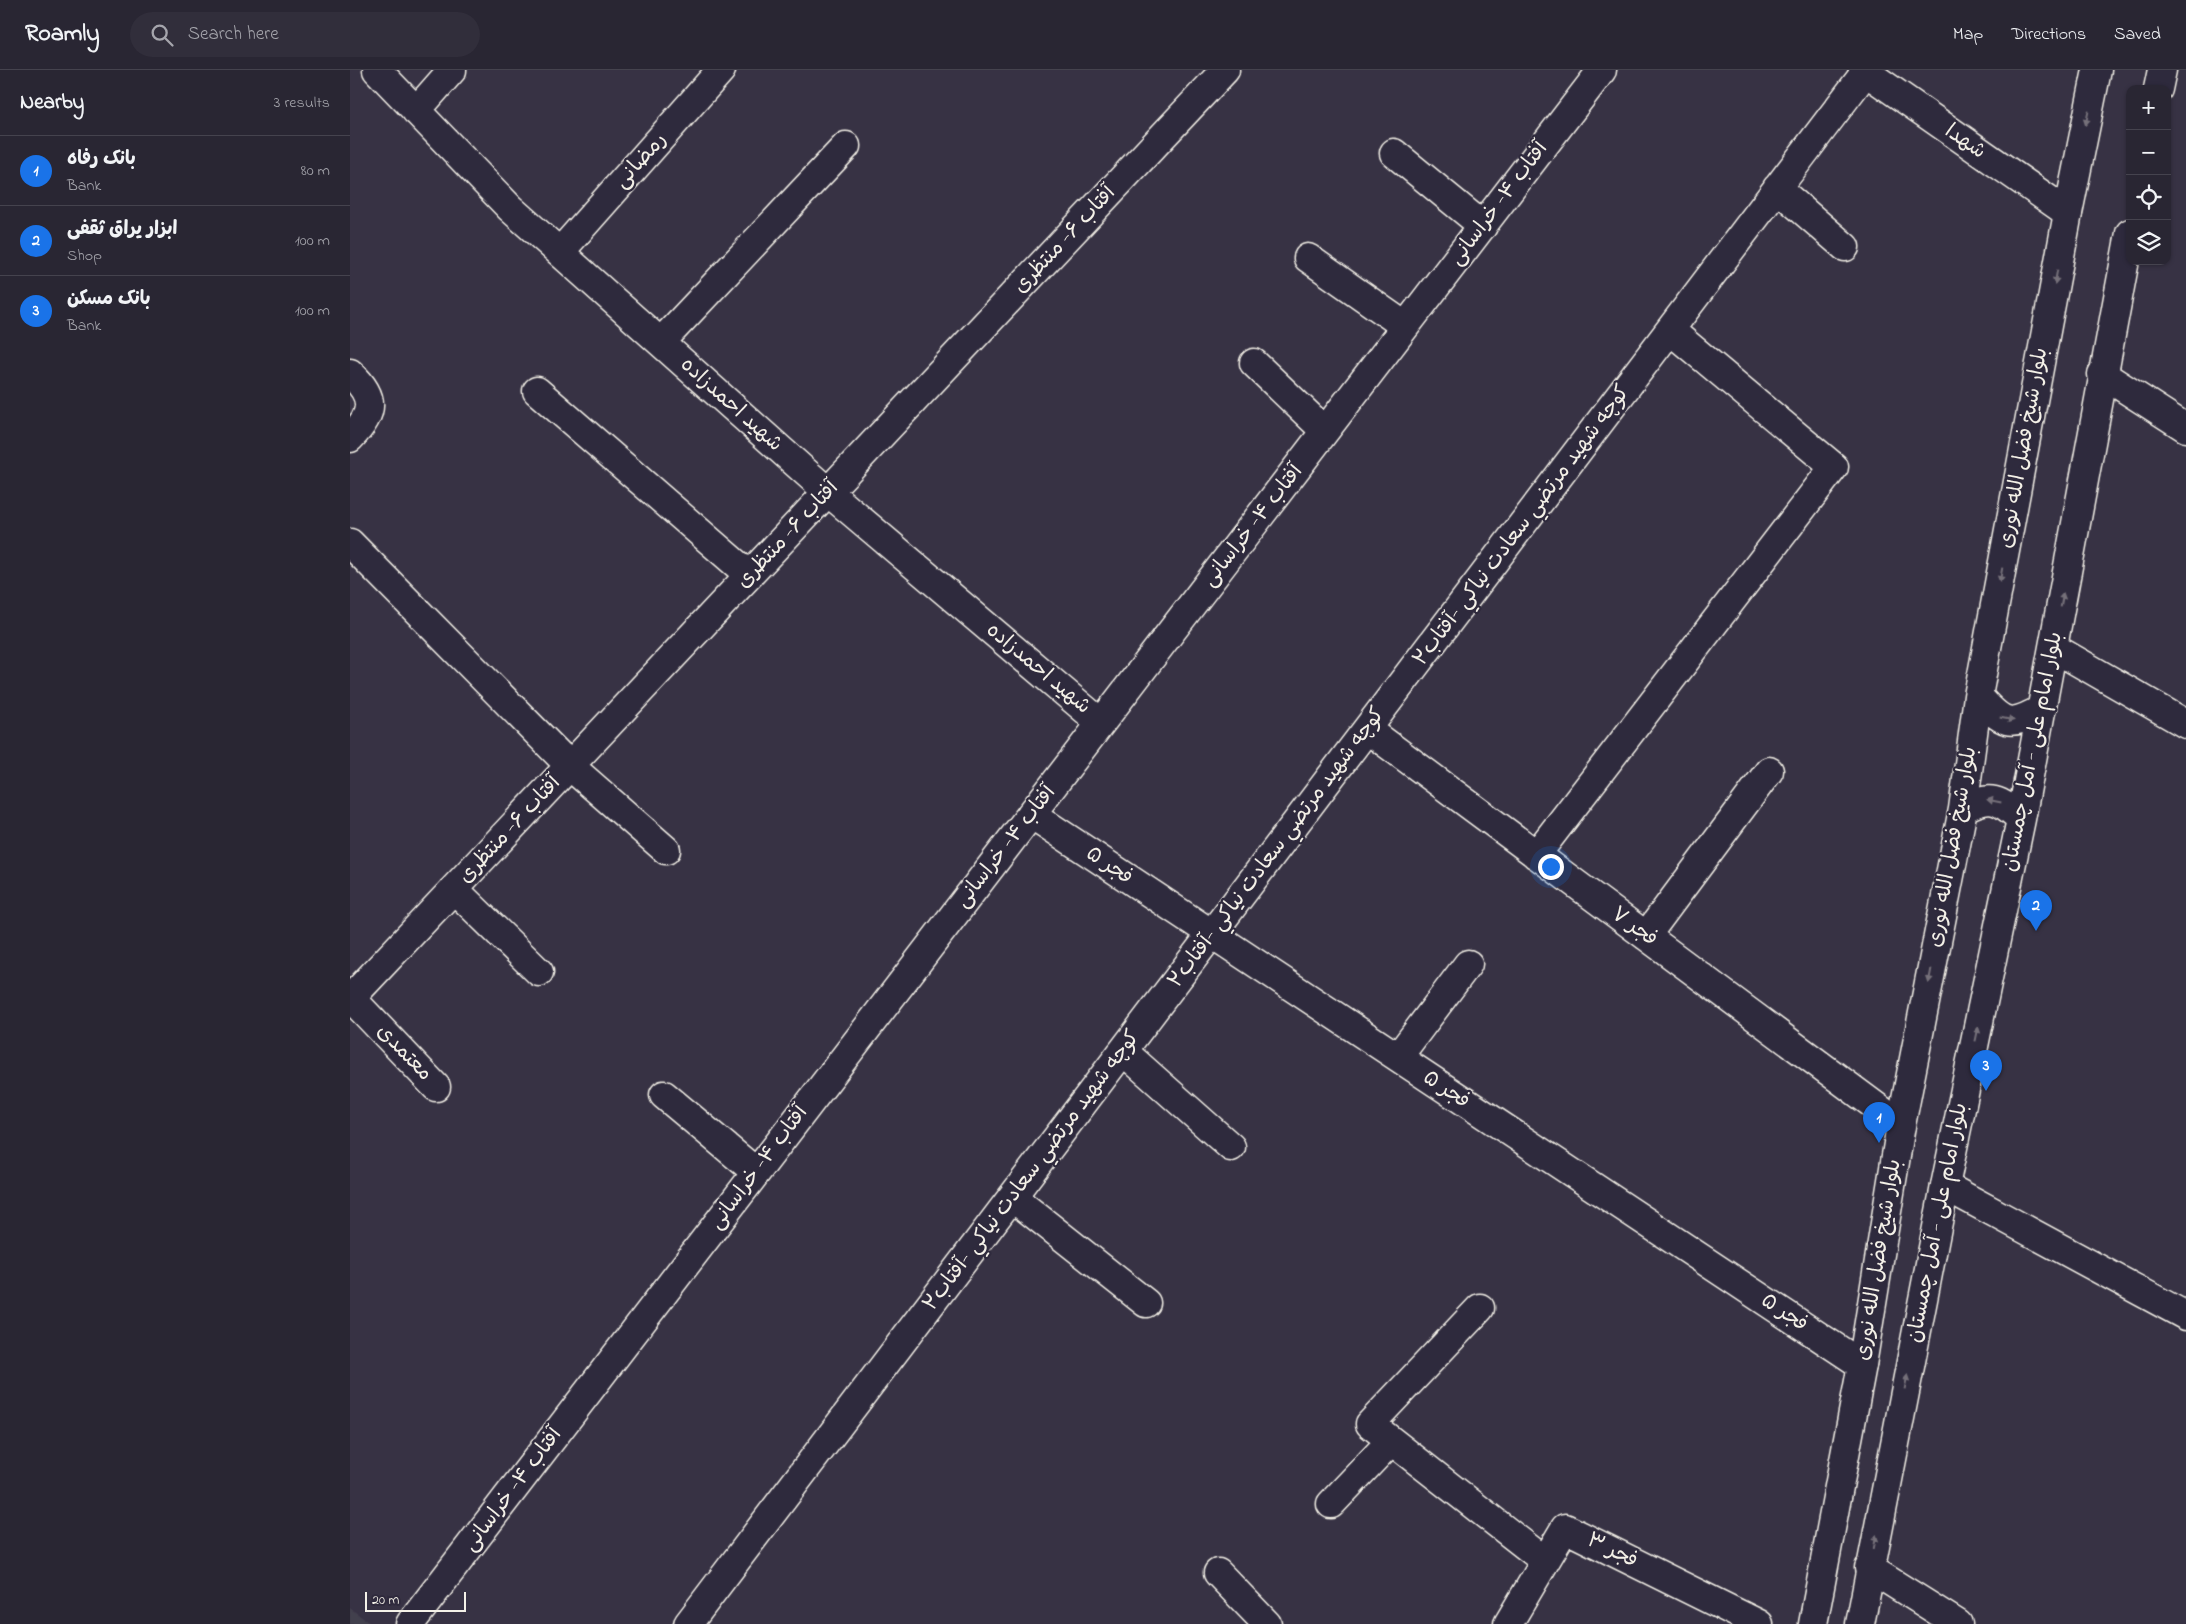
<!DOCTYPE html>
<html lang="en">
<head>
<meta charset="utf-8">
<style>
  body { margin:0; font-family:"Indie Flower","Playpen Sans Arabic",sans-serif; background:#312e3b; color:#f1f3f6 }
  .controls { position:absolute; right:15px; top:15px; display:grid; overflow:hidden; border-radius:10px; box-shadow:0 1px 4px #0004 }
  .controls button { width:45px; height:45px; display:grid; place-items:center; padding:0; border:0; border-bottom:1px solid #45434e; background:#292633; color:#f1f3f6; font:25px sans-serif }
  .scale { position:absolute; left:15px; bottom:12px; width:101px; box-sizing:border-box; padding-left:5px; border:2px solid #f4f1e8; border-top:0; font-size:14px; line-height:18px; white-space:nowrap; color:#f4f1e8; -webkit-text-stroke:4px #2f2a3d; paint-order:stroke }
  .you { position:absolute; left:1200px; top:796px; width:18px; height:18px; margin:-12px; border:4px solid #fff; border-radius:50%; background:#1a73e8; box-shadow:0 0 0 8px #1a73e833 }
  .badge { display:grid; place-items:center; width:32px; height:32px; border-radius:50%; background:#1a73e8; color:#fff; font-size:16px; font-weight:700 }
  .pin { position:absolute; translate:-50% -41px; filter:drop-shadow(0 1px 2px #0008) }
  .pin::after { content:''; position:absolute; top:26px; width:18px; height:15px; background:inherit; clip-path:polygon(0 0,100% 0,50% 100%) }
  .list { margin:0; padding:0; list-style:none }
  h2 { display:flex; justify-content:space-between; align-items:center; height:65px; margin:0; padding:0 20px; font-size:21px }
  h2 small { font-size:16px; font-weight:400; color:#a5a5ac }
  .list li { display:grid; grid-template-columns:32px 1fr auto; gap:15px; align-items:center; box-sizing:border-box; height:70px; padding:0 20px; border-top:1px solid #45434e }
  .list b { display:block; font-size:19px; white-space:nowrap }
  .list p { margin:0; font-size:16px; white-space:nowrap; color:#a5a5ac }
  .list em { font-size:16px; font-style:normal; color:#a5a5ac }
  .icon { flex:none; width:28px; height:28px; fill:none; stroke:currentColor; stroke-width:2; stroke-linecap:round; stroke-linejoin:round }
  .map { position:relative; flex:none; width:1836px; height:1554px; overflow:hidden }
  header { display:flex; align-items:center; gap:30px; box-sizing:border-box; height:70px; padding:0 25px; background:#292633; border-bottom:1px solid #45434e }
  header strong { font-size:24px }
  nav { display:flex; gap:28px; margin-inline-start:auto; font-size:18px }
  .search { width:350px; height:45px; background:#312e3b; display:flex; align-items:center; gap:12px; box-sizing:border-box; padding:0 18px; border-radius:28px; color:#a5a5ac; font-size:19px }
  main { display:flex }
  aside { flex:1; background:#292633 }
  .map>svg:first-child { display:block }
  .built { fill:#433f4e }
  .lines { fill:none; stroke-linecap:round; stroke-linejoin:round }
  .street-casing { stroke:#f4f1e8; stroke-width:31 }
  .secondary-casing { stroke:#f4f1e8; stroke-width:31 }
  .primary-casing { stroke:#f4f1e8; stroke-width:31 }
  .street { stroke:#2f2a3d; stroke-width:28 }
  .secondary { stroke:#2f2a3d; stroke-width:28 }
  .primary { stroke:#2f2a3d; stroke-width:28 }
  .oneway { fill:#747079 }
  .labels { text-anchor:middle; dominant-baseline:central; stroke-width:4.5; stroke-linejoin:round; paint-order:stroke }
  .street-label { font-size:21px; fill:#f4f1e8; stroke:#2f2a3d }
</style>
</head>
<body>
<header>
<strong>Roamly</strong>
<div class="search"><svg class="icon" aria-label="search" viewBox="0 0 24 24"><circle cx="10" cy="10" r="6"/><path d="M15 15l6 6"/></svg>Search here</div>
<nav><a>Map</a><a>Directions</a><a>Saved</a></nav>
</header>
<main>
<aside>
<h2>Nearby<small>3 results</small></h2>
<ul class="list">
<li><span class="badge">1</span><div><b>بانک رفاه</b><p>Bank</p></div><em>80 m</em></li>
<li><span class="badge">2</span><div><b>ابزار یراق ثقفی</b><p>Shop</p></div><em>100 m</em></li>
<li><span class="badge">3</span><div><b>بانک مسکن</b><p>Bank</p></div><em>100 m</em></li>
</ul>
</aside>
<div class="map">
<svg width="1836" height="1554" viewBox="0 0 1836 1554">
  <rect width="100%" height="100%" fill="#373244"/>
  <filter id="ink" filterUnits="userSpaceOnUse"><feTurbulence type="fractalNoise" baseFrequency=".02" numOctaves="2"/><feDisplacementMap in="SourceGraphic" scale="10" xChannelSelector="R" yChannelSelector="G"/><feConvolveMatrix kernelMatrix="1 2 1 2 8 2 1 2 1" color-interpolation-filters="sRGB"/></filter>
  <g filter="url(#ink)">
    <path class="built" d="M0,1538L21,1554H0Z"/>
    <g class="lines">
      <g class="street-casing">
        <path id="street" d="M27,0L160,138L478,422L751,653
          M66,41L102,0
          M1044,83L1133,156
          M1427,118L1495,177
          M210,182L371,0
          M958,188L1055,256
          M311,272L496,76
          M904,293L975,361
          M0,303C26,327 25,343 0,368
          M1752,304L1836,358
          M187,321L399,505
          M0,473L220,696L316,780
          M1704,578L1836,654
          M1017,659L1551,1055
          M681,744L1512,1295
          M1186,785L1484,397L1320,260
          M104,819L189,902
          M1296,866L1419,701
          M1,928L86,1017
          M0,929L875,0
          M773,981L881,1077
          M1048,987L1118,894
          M314,1025L406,1102
          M1595,1116L1836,1246
          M662,1127L796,1233
          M1130,1238L1020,1354L1195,1491
          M981,1434L1040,1372
          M1519,1498L1608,1554
          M868,1503L917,1554
          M60,1554L1252,0
          M338,1554L1517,0
          M1158,1554L1215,1458L1409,1554"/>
      </g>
      <g class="secondary-casing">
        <path id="secondary" d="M1513,0L1718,143"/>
      </g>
      <g class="primary-casing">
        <path id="primary" d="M1808,19L1812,0
          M1628,626C1653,654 1659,658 1692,639
          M1613,739C1641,724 1649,729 1671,749
          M1463,1554L1512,1295L1551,1055L1613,739L1628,626L1718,143L1747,0
          M1510,1554L1595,1116L1671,749L1780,163"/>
      </g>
      <use href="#street" class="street"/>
      <use href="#secondary" class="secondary"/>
      <use href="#primary" class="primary"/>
    </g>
    <defs><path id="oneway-solid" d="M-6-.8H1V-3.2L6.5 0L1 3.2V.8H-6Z" transform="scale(1.25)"/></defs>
    <g class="oneway">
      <use href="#oneway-solid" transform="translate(1737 48) rotate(102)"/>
      <use href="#oneway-solid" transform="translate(1706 207) rotate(100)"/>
      <use href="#oneway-solid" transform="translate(1651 505) rotate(100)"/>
      <use href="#oneway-solid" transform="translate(1712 530) rotate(-80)"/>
      <use href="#oneway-solid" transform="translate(1657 649) rotate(12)"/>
      <use href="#oneway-solid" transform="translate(1644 731) rotate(-169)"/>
      <use href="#oneway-solid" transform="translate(1580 906) rotate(101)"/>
      <use href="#oneway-solid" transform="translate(1627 964) rotate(-78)"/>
      <use href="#oneway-solid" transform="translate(1556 1312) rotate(-79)"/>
      <use href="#oneway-solid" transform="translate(1525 1472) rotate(-79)"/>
    </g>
  </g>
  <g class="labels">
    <g class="street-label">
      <text transform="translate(1615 72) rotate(35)">شهدا</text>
      <text transform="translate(291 91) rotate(-48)">رمضانی</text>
      <text transform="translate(1149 134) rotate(-53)">آفتاب ۴- خراسانی</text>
      <text transform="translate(715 170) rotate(-47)">آفتاب ۶- منتظری</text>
      <text transform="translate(381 335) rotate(42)">شهید احمدزاده</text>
      <text transform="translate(1674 378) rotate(-80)">بلوار شیخ فضل الله نوری</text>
      <text transform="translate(903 456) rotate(-52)">آفتاب ۴- خراسانی</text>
      <text transform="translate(1172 456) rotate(-53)">كوچه شهيد مرتضي سعادت نياكي -آفتاب۲</text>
      <text transform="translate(438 465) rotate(-47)">آفتاب ۶- منتظری</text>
      <text transform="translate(688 599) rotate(40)">شهید احمدزاده</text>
      <text transform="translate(1683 682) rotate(-79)">بلوار امام علی - آمل چمستان</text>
      <text transform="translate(160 760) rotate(-47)">آفتاب ۶- منتظری</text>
      <text transform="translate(656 777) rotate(-52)">آفتاب ۴- خراسانی</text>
      <text transform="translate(1603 777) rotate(-80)">بلوار شیخ فضل الله نوری</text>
      <text transform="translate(927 778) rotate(-53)">كوچه شهيد مرتضي سعادت نياكي -آفتاب۲</text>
      <text transform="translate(759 796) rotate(34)">فجر ۵</text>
      <text transform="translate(1284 857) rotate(36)">فجر ۷</text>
      <text transform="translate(54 983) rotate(46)">معتمدی</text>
      <text transform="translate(1096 1020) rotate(34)">فجر ۵</text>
      <text transform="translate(409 1098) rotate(-53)">آفتاب ۴- خراسانی</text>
      <text transform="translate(682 1101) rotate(-53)">كوچه شهيد مرتضي سعادت نياكي -آفتاب۲</text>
      <text transform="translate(1588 1153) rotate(-79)">بلوار امام علی - آمل چمستان</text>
      <text transform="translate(1529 1190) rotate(-81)">بلوار شیخ فضل الله نوری</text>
      <text transform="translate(1434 1243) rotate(34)">فجر ۵</text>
      <text transform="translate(163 1420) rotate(-53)">آفتاب ۴- خراسانی</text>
      <text transform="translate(1262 1481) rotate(26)">فجر ۳</text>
    </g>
  </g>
</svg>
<div class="controls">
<button>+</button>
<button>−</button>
<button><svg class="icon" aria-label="locate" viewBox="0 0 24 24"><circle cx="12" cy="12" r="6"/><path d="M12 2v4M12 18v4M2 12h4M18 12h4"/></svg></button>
<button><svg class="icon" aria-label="layers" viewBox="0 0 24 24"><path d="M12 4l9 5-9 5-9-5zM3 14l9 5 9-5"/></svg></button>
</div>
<div class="scale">20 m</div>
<div class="you"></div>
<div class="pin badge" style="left:1529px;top:1073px">1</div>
<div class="pin badge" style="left:1686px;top:861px">2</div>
<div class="pin badge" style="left:1636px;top:1021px">3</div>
</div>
</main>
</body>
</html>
